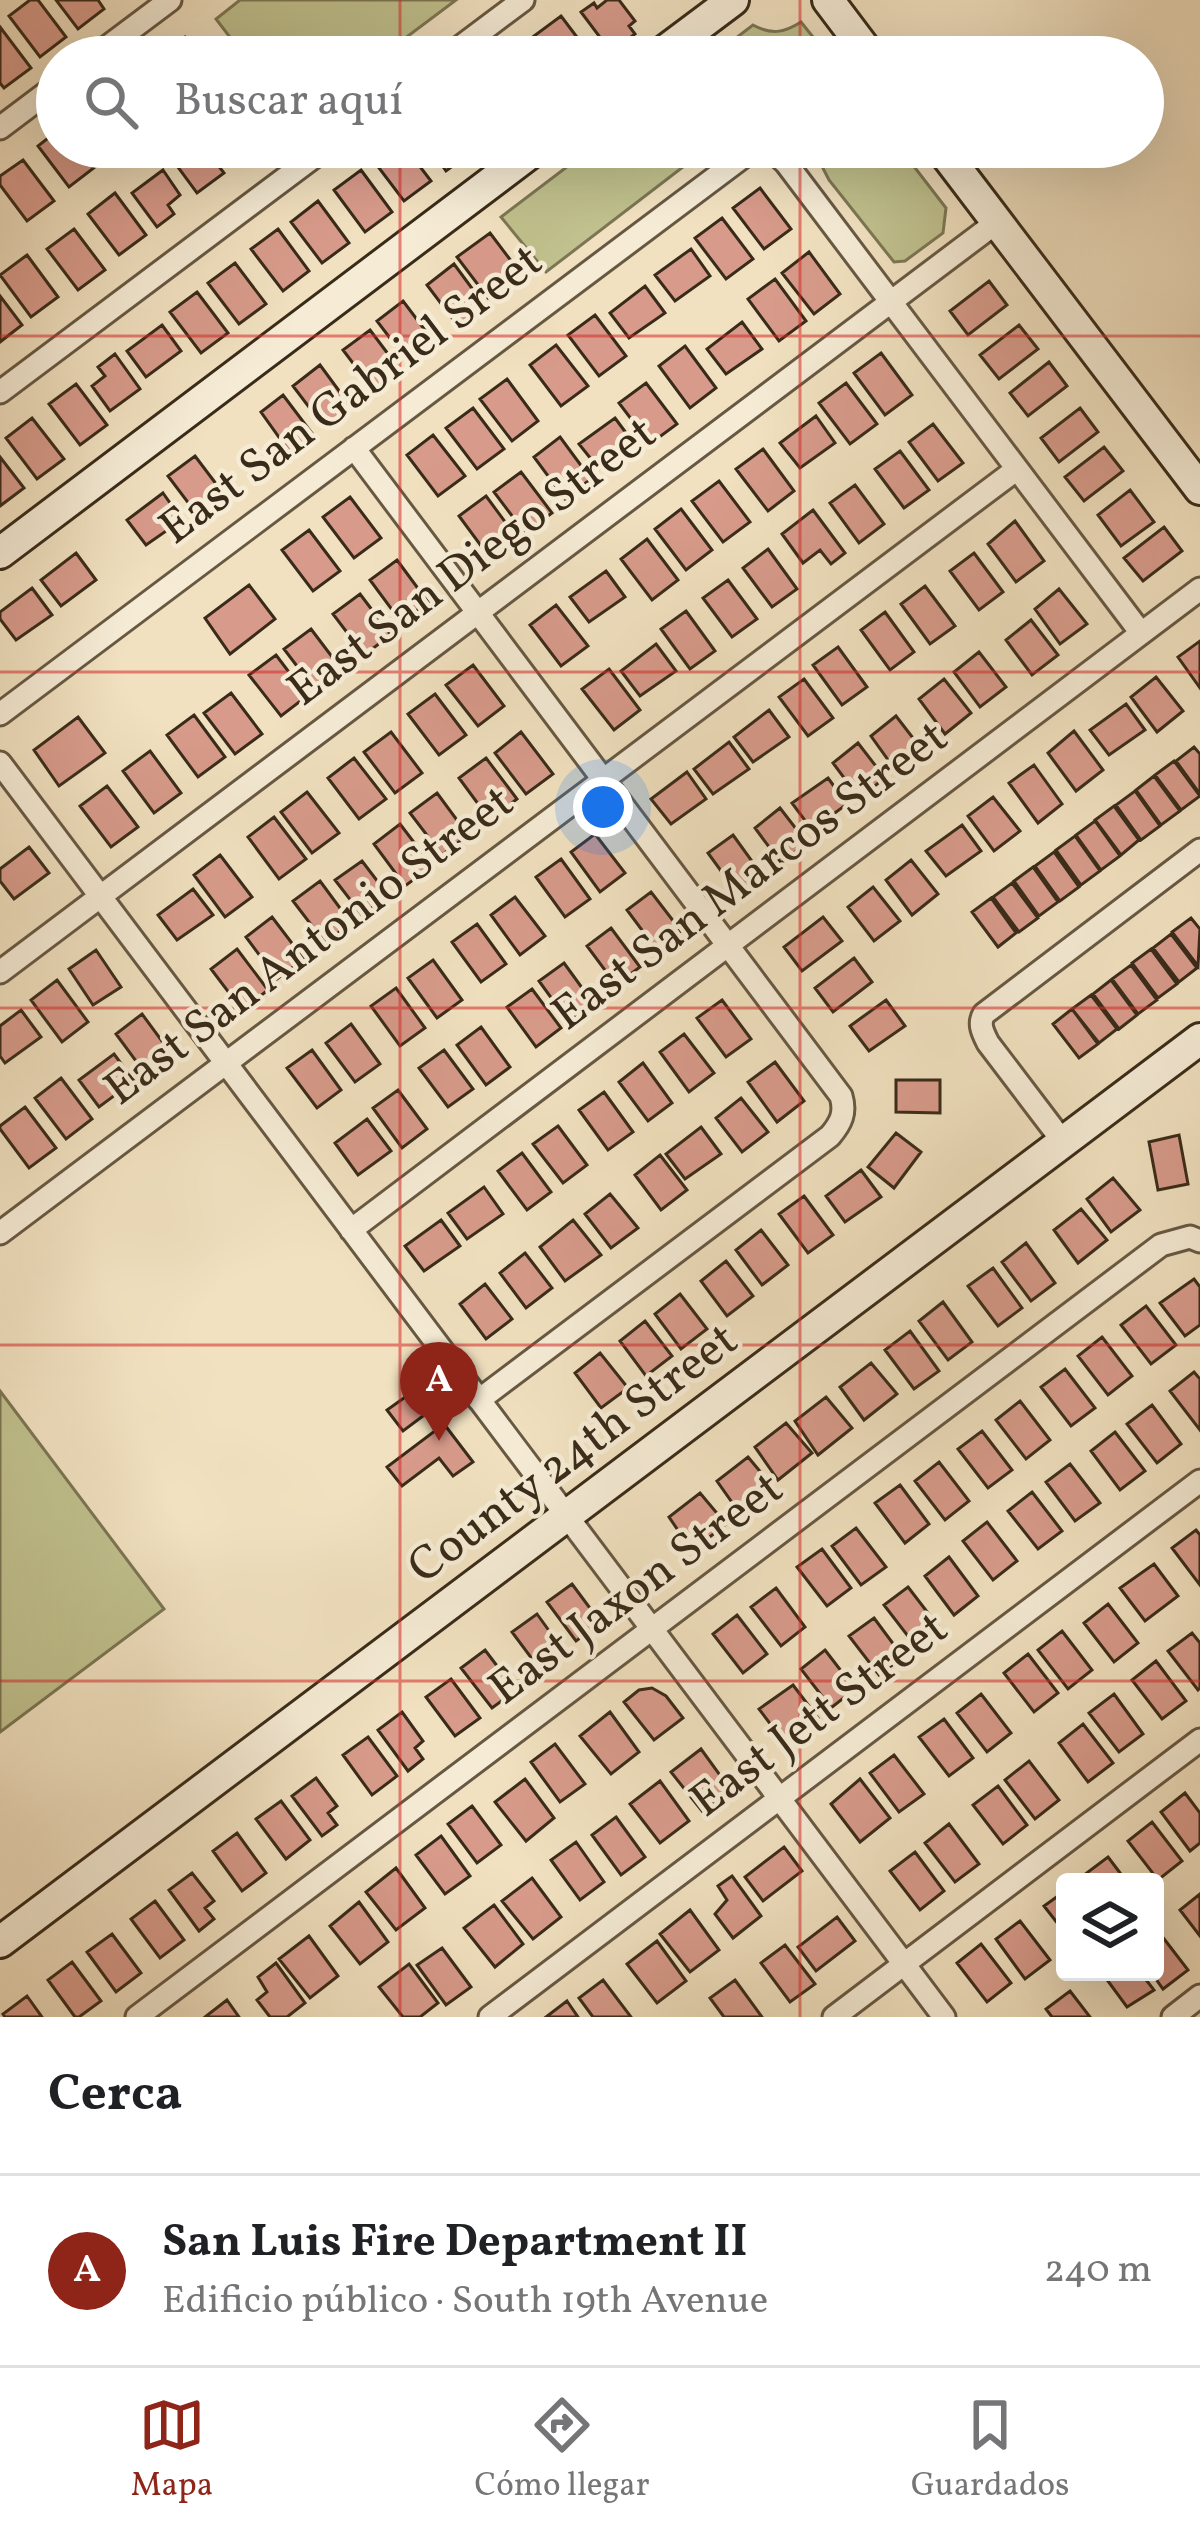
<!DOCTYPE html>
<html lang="es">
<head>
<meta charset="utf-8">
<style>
  body { margin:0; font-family:Vollkorn,serif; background:#f2f2f2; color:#202124 }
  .controls { position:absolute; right:36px; bottom:36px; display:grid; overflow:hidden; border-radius:12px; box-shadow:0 12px 48px #0002 }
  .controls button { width:108px; height:108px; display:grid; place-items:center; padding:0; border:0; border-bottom:3px solid #e0e0e0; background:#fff; color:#202124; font:60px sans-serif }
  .you { position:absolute; left:603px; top:807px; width:42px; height:42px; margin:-30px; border:9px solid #fff; border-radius:50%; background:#1a73e8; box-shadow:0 0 0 18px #1a73e833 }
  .badge { display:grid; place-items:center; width:78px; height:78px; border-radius:50%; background:#8f2418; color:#fff; font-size:39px; font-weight:700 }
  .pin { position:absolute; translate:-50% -99px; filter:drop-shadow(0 3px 6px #0008) }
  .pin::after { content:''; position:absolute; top:63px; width:42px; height:36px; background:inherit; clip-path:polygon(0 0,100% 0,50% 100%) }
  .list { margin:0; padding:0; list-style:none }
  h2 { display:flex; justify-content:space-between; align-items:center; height:156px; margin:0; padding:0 48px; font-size:51px }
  h2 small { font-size:39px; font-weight:400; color:#757577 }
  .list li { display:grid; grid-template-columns:78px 1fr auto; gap:36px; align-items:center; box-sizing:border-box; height:192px; padding:0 48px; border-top:3px solid #e0e0e0 }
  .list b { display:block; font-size:45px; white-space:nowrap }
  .list p { margin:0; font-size:39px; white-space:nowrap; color:#757577 }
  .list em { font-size:39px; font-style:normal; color:#757577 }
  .icon { flex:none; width:66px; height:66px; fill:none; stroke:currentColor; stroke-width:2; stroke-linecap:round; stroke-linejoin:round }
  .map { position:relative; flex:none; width:1200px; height:2017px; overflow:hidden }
  .search { position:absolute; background:#fff; box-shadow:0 12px 48px #0002; left:36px; right:36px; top:36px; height:132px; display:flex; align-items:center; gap:30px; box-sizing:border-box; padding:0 42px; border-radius:66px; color:#757577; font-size:45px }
  .sheet { height:348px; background:#fff }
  nav { display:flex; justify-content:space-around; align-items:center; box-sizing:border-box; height:168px; border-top:3px solid #e0e0e0; background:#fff; font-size:33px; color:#757577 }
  nav a { display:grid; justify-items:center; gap:6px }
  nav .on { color:#8f2418 }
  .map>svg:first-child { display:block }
  .green { fill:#c0c18e; stroke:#7c7654; stroke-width:3 }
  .building { fill:#d89b8b; stroke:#392b19; stroke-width:3 }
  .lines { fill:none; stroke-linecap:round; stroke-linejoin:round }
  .street-casing { stroke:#675843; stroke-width:27 }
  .secondary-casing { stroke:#392b19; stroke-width:36 }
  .street { stroke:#f6ecd6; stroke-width:21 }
  .secondary { stroke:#f6ecd6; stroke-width:30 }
  .grid { fill:none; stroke:#d62828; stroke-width:3; stroke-opacity:0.55 }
  .labels { text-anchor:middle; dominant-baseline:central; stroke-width:9; stroke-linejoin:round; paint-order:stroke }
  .street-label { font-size:48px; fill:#392b19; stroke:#f6ecd6 }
</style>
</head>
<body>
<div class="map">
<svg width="1200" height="2017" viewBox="0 0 1200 2017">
  <rect width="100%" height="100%" fill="#f1e1c0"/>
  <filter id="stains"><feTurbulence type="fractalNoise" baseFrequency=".00167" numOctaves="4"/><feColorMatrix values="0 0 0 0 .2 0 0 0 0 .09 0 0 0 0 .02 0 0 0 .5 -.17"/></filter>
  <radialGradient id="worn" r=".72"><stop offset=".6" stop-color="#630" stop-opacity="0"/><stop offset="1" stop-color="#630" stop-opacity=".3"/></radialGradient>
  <path class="green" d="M240,0H456L380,57H245L216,19Z
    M801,22L829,57H711L753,25C771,35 784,33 801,22Z
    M593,147H709L546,272L501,217Z
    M812,147H899L946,208L943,233L905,261L894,262L829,180Z
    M0,1391L164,1609L0,1732Z"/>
  <path class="building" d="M30,0H38L66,37L40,57L9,16Z
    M56,0H98L104,9L78,29Z
    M607,0H619L635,21L629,26L635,34L611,52L581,12L594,3L597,8Z
    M561,16L592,57H550L534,36Z
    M0,27L31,68L4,88L0,83Z
    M185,37L201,57H159Z
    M57,131V147H80L95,167L69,187L38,146Z
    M172,147H204L224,173L197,193L166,151Z
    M223,147H249L254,154L237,166Z
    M390,147H405L431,181L404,201L373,160Z
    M429,147H470L473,151L446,171Z
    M23,160L54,201L27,221L0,185V176Z
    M163,170L180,195L168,205L174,214L157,227L132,193Z
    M361,170L392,212L365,232L334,190Z
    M760,188L791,229L764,249L733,208Z
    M115,193L146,235L119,255L88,214Z
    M318,201L349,243L322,263L291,222Z
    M722,218L753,259L726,279L695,238Z
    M74,229L105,270L78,290L47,249Z
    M278,229L309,271L283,291L251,249Z
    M490,233L521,274L488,298L457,257Z
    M691,249L710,276L675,301L655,275Z
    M809,252L840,294L814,314L782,273Z
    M27,255L58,297L31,317L0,275Z
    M235,263L266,304L239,324L208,283Z
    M454,264L485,306L458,326L427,285Z
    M775,279L806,321L779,341L748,299Z
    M989,281L1007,305L968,335L950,311Z
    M645,286L665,313L629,338L610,313Z
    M197,292L228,333L201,353L170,312Z
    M0,296L22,325L0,342Z
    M403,301L434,342L408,362L377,321Z
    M595,315L626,356L599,376L568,335Z
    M742,322L762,349L726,374L707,349Z
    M162,325L181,351L146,377L127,351Z
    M1019,325L1038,349L999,379L980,355Z
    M370,330L401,371L374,391L343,350Z
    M556,345L588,386L561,406L530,365Z
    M685,346L716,388L690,408L659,366Z
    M881,353L912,395L885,415L854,373Z
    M115,354L140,389L110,411L92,386L105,376L98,367Z
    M1049,362L1067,386L1028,416L1010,393Z
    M320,365L351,407L324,427L293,386Z
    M507,379L538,421L512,441L480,399Z
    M646,383L677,424L650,444L619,403Z
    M846,383L877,424L850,444L819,403Z
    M76,384L107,425L80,445L49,404Z
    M283,395L314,436L291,454L261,412Z
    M473,408L504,449L477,469L446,428Z
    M1080,408L1098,432L1059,462L1041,438Z
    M816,416L835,443L800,468L780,443Z
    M32,418L64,459L37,479L6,438Z
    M615,418L635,445L599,469L579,444Z
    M933,424L963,463L938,481L909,442Z
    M433,435L465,476L438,496L407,455Z
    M560,437L591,479L565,499L534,457Z
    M1104,447L1123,471L1084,501L1065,477Z
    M763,449L794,491L768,511L736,469Z
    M900,451L929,490L904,508L875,469Z
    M195,456L226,497L199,517L168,476Z
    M0,457L24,488L0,506Z
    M521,472L552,513L525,533L494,492Z
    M719,481L750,522L723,542L692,501Z
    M855,485L884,524L859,543L830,503Z
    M1130,490L1154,522L1121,546L1098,515Z
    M163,493L182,520L146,545L127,520Z
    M486,496L517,538L490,558L459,516Z
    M350,497L381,538L354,558L323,517Z
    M681,509L712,550L686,570L655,529Z
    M813,510L845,553L831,564L820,550L803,563L782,534Z
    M1015,521L1044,561L1016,582L988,544Z
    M1164,527L1182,551L1143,581L1124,558Z
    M309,530L340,571L313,591L282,550Z
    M647,539L678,580L652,600L621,559Z
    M768,549L797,589L772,607L743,568Z
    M76,553L96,580L61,606L41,580Z
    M974,553L1003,592L979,610L950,571Z
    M397,560L428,602L401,622L370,580Z
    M606,571L625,597L589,622L570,597Z
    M728,580L757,619L732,637L703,598Z
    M249,585L275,619L230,654L205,618Z
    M925,586L955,626L930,644L901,604Z
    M32,588L52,615L16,640L0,619V612Z
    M1059,589L1087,624L1060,644L1035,609Z
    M360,594L391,635L364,655L333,614Z
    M556,605L588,646L561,666L530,625Z
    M686,611L715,651L690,669L661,629Z
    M885,612L914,652L890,670L861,630Z
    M1031,620L1058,655L1032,675L1006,640Z
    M311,629L342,670L315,690L284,649Z
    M1200,641V688L1178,657Z
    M656,644L676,671L640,696L621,671Z
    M838,647L867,687L842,705L813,665Z
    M979,652L1006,687L980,707L954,672Z
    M276,655L307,696L281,716L249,675Z
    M473,665L504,706L478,726L446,685Z
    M609,669L640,710L614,730L582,689Z
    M1156,677L1183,711L1157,732L1131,697Z
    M804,679L833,718L808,736L779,697Z
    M944,679L971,713L945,734L919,699Z
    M231,693L262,734L235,754L204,713Z
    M435,694L466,735L439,755L408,714Z
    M1126,704L1145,730L1109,755L1090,730Z
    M769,710L789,737L753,762L734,737Z
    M194,715L225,757L198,777L167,735Z
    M896,716L923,751L896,771L871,736Z
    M78,717L105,753L59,786L34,750Z
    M1074,731L1103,770L1076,791L1048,753Z
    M391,732L422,773L395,793L364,752Z
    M521,732L553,774L526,794L495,753Z
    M729,742L749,769L713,794L694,769Z
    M858,743L885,778L859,798L833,763Z
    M1194,747L1200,754V794L1176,761Z
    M150,751L181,793L154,813L123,771Z
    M354,758L386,799L359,819L328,778Z
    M486,758L517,799L490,820L459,778Z
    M1174,761L1200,796L1181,810L1155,775Z
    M1034,765L1062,804L1038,823L1009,783Z
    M687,772L706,799L671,824L651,799Z
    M1154,776L1180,811L1161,825L1136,790Z
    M828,778L847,804L812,830L792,803Z
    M107,786L138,827L111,847L80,806Z
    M1135,791L1160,826L1141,840L1116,805Z
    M307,792L339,833L312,853L281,812Z
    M437,793L468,835L442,855L410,813Z
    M993,797L1020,831L994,851L968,816Z
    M1114,806L1139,840L1121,855L1095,820Z
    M780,808L807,843L781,863L755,828Z
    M274,817L306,859L279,879L248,837Z
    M1095,821L1120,856L1101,870L1076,835Z
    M400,824L432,866L405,886L374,844Z
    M962,825L981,851L946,876L926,851Z
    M595,834L625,873L600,892L571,852Z
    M733,835L762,875L737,893L708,853Z
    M1075,836L1100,871L1081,885L1056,850Z
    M29,847L49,873L14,899L0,881V869Z
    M1054,852L1079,887L1060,901L1035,866Z
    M220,855L252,897L225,917L194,875Z
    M561,859L590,899L565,917L536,877Z
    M911,860L938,894L912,915L886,880Z
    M362,861L388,895L362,915L335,880Z
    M1033,867L1058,902L1039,916L1014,881Z
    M320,881L351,923L325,943L293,901Z
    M1012,883L1038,918L1019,932L993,897Z
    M873,887L900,921L874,941L848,907Z
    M193,889L213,915L177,940L158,915Z
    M651,892L681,931L656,949L627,910Z
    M515,897L545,936L520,955L491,915Z
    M991,898L1016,933L998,947L972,912Z
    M272,917L304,959L277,979L246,937Z
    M823,917L842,941L802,971L784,947Z
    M1191,918L1200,929L1198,966L1172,932Z
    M477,924L506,964L481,982L452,942Z
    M611,928L640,967L616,985L587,946Z
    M1171,934L1197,968L1179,982L1153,948Z
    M237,949L268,990L242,1010L211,969Z
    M1151,949L1177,984L1158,998L1132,963Z
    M96,950L121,987L93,1005L69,969Z
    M854,958L872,982L833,1012L815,988Z
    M433,960L462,1000L437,1018L408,978Z
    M564,963L593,1003L568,1021L539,981Z
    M1131,965L1157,1000L1138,1014L1112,979Z
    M57,980L88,1022L62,1042L31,1000Z
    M1111,980L1137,1015L1119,1029L1093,994Z
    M396,988L425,1028L400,1046L371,1006Z
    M532,989L561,1028L536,1047L507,1007Z
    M1091,995L1117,1029L1099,1043L1072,1009Z
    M722,1000L751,1039L726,1057L697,1018Z
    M886,1000L905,1026L869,1051L850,1026Z
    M1072,1009L1098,1044L1079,1058L1053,1024Z
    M21,1010L41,1037L5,1063L0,1056V1026Z
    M142,1014L173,1056L147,1076L116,1034Z
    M351,1024L380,1064L355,1082L326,1043Z
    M481,1027L510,1067L486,1085L457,1045Z
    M684,1034L714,1073L689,1092L660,1052Z
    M312,1050L341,1090L317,1108L287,1068Z
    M444,1050L473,1089L448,1107L419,1068Z
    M114,1054L134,1081L99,1107L79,1080Z
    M775,1062L804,1101L777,1122L748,1082Z
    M643,1063L672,1103L648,1121L619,1082Z
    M61,1078L92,1119L66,1139L35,1098Z
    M896,1080H940V1113L896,1112Z
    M398,1090L427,1129L402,1148L373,1108Z
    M604,1092L633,1132L608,1150L579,1110Z
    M741,1098L768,1132L742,1152L716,1118Z
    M25,1107L56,1148L29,1168L0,1129V1126Z
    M367,1119L391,1151L358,1175L335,1143Z
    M558,1126L587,1165L563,1183L533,1144Z
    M701,1127L721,1154L685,1179L666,1154Z
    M896,1133L921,1152L894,1188L868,1167Z
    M1179,1135L1188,1184L1158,1190L1149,1142Z
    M522,1153L551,1192L527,1210L498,1171Z
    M660,1155L687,1190L661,1210L635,1175Z
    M861,1170L881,1197L845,1222L826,1196Z
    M1113,1178L1140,1210L1111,1232L1087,1199Z
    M484,1187L503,1214L467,1239L448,1213Z
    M610,1194L638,1228L611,1248L585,1214Z
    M804,1196L833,1235L808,1253L779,1214Z
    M1081,1209L1107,1240L1078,1263L1054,1230Z
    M441,1220L460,1246L424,1271L405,1246Z
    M573,1220L601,1255L565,1281L540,1247Z
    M761,1230L788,1265L762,1285L736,1250Z
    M1026,1243L1055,1283L1031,1301L1002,1262Z
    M525,1253L552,1288L526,1308L500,1273Z
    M726,1261L753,1296L727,1316L701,1281Z
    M993,1268L1022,1308L998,1326L968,1286Z
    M1194,1279L1200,1287V1325L1185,1336L1160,1303Z
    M485,1284L512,1319L486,1339L460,1304Z
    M680,1294L707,1329L681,1349L655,1314Z
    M943,1302L972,1342L948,1360L919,1321Z
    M1146,1306L1176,1345L1151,1364L1121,1325Z
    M645,1321L672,1356L646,1376L620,1341Z
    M910,1331L939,1371L914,1389L885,1350Z
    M1102,1337L1132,1376L1108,1395L1078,1356Z
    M600,1353L628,1388L601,1408L575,1373Z
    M871,1363L897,1394L864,1420L840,1387Z
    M1065,1369L1095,1408L1071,1426L1041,1387Z
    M1194,1372L1200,1379V1430L1170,1391Z
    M415,1390L431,1410L403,1431L387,1410Z
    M826,1397L852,1428L818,1455L795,1421Z
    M1020,1401L1050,1440L1026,1459L996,1420Z
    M1152,1405L1181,1444L1157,1463L1127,1424Z
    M786,1423L812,1453L778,1480L755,1447Z
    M444,1424L473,1462L453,1476L439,1458L402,1486L387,1467Z
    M982,1431L1012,1470L988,1488L958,1449Z
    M1115,1432L1145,1471L1120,1490L1091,1451Z
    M748,1457L774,1488L741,1515L717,1481Z
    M939,1462L969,1501L945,1520L915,1481Z
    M1070,1464L1100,1503L1075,1521L1046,1482Z
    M900,1485L929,1524L905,1543L875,1503Z
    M1032,1492L1062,1531L1038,1549L1008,1511Z
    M700,1493L726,1524L692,1551L669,1517Z
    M987,1522L1017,1561L993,1580L963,1541Z
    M856,1528L886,1567L861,1585L832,1546Z
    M1196,1530L1200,1535V1585L1172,1548Z
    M822,1549L851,1588L827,1606L797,1567Z
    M949,1557L978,1596L954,1615L925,1576Z
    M1154,1564L1178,1596L1145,1621L1120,1588Z
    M572,1584L601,1623L576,1641L547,1602Z
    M908,1587L938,1626L914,1644L884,1605Z
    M776,1588L805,1627L781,1646L751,1607Z
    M1108,1604L1138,1643L1114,1662L1084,1623Z
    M537,1614L565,1653L541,1671L512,1632Z
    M737,1615L767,1654L743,1673L713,1634Z
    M874,1618L903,1657L879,1675L849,1636Z
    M1062,1631L1092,1670L1068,1689L1038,1650Z
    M1192,1633L1200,1643V1688L1198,1690L1168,1651Z
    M485,1650L507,1679L498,1686L507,1697L492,1708L461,1668Z
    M825,1650L855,1689L831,1708L801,1669Z
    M1028,1654L1058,1693L1034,1712L1004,1673Z
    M1156,1661L1186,1701L1162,1719L1132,1680Z
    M451,1679L480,1718L455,1736L426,1697Z
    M793,1685L818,1718L784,1742L759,1709Z
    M652,1688L666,1696L683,1718L654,1740L624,1702L639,1690Z
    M981,1694L1011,1733L987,1752L957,1713Z
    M1114,1694L1143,1734L1119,1752L1089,1713Z
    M402,1712L423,1741L415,1748L423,1759L408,1771L378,1730Z
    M610,1712L639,1752L611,1774L580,1736Z
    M944,1719L973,1758L949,1776L919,1737Z
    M1083,1724L1113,1763L1088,1782L1059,1743Z
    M368,1737L397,1776L372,1795L343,1755Z
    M555,1744L585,1784L560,1802L531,1762Z
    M701,1749L730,1789L702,1811L671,1772Z
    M894,1755L924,1794L899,1812L870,1773Z
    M1029,1761L1059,1800L1035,1819L1005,1780Z
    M316,1778L337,1806L328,1813L337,1825L322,1836L292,1796Z
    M525,1779L554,1818L526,1841L495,1802Z
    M860,1779L890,1818L860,1842L831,1804Z
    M660,1781L689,1821L660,1843L630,1804Z
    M998,1786L1027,1825L1003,1844L973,1805Z
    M1185,1793L1200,1813V1843L1190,1851L1161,1812Z
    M281,1801L310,1840L286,1859L256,1819Z
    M472,1806L501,1845L477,1863L448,1824Z
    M616,1817L645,1857L621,1875L592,1835Z
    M1152,1822L1182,1861L1158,1880L1128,1841Z
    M949,1824L979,1864L955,1882L925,1843Z
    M237,1833L266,1873L242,1891L213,1851Z
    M441,1836L470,1876L445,1894L416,1855Z
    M576,1842L604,1882L580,1900L551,1860Z
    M784,1847L802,1871L763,1901L745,1877Z
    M915,1852L944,1891L920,1910L890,1871Z
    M1108,1857L1127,1882H1089L1084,1875Z
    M396,1868L425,1908L396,1930L366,1892Z
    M192,1873L214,1901L205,1908L214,1919L199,1931L169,1890Z
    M732,1876L761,1916L733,1938L715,1914L727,1900L718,1886Z
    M532,1878L561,1917L533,1939L502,1901Z
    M1065,1891V1933L1044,1906Z
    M1200,1894V1936L1180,1910Z
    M155,1901L184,1940L160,1958L131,1919Z
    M359,1902L388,1942L360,1964L330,1926Z
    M494,1905L523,1944L495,1967L464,1928Z
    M690,1910L719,1950L690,1972L660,1934Z
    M837,1917L855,1941L816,1971L798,1947Z
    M1020,1921L1050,1960L1025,1979L996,1939Z
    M1158,1931L1188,1970L1163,1989L1151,1972H1155V1933Z
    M112,1934L141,1973L116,1992L87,1952Z
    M309,1936L338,1976L310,1998L279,1959Z
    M657,1941L686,1981L657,2003L627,1964Z
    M981,1944L1011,1983L987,2002L957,1963Z
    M785,1945L815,1984L790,2002L761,1963Z
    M442,1948L471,1987L446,2005L417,1965Z
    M72,1962L101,2001L79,2017H75L48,1980Z
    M276,1963L305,2003L287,2017H270L257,2000L267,1992L258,1977Z
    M409,1964L438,2003L420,2017H403L379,1987Z
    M1140,1972L1154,1990L1127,2007L1102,1973Z
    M603,1980L631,2017H593L579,1998Z
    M735,1980L762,2017H724L710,1998Z
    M1070,1991L1090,2017H1052L1046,2009Z
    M27,1996L42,2017H5L3,2014Z
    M227,2000L239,2017H205Z
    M567,2001L578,2017H546Z"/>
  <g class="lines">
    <g class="street-casing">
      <path id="street" d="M94,57L170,0
        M447,57L523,0
        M0,128L57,85
        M769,147L786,163L1141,633
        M0,392L327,147
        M354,448L841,1096C846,1113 841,1123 830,1136L479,1400
        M0,714L756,147
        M0,763L944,2017
        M0,972L997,222
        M1064,1143L988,1043C983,1033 978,1024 984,1014L1200,850
        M351,1230L1200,589
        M0,1233L1017,469
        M137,2017L1161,1245L1190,1237L1200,1241
        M490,2017L1200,1481
        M834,2017L1200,1740
        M1173,2017L1200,1996"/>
    </g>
    <g class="secondary-casing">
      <path id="secondary" d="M828,0L871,57
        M657,57L733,0
        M940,147L1200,489
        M0,553L538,147
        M0,1942L1200,1039"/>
    </g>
    <use href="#street" class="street"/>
    <use href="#secondary" class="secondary"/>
  </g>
  <path class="grid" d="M400,0V57M800,0V57M400,147V2017M800,147V2017M0,336H1200M0,672H1200M0,1008H1200M0,1345H1200M0,1681H1200"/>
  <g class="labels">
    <g class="street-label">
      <text transform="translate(352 396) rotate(-37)">East San Gabriel Sreet</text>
      <text transform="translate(473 563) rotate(-37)">East San Diego Street</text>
      <text transform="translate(751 877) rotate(-37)">East San Marcos Street</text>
      <text transform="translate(310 947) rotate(-37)">East San Antonio Street</text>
      <text transform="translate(574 1455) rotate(-37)">County 24th Street</text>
      <text transform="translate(637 1590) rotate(-37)">East Jaxon Street</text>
      <text transform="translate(820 1716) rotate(-37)">East Jett Street</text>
    </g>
  </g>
  <rect width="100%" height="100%" filter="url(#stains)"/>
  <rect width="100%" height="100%" fill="url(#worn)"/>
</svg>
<div class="controls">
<button><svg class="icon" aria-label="layers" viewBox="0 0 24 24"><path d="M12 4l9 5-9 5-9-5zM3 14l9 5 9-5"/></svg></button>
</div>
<div class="you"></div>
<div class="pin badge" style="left:439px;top:1441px">A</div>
<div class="search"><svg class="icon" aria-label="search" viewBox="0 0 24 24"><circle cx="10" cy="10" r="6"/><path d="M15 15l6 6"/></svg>Buscar aquí</div>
</div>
<section class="sheet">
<h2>Cerca<small></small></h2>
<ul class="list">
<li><span class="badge">A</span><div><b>San Luis Fire Department II</b><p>Edificio público · South 19th Avenue</p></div><em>240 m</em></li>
</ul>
</section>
<nav>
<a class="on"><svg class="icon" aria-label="map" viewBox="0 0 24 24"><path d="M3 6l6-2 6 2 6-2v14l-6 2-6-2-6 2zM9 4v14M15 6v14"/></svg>Mapa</a>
<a><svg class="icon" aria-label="directions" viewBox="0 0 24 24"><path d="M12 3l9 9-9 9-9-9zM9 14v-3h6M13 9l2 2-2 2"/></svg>Cómo llegar</a>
<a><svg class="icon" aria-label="saved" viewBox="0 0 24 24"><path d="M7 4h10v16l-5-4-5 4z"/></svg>Guardados</a>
</nav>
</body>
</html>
